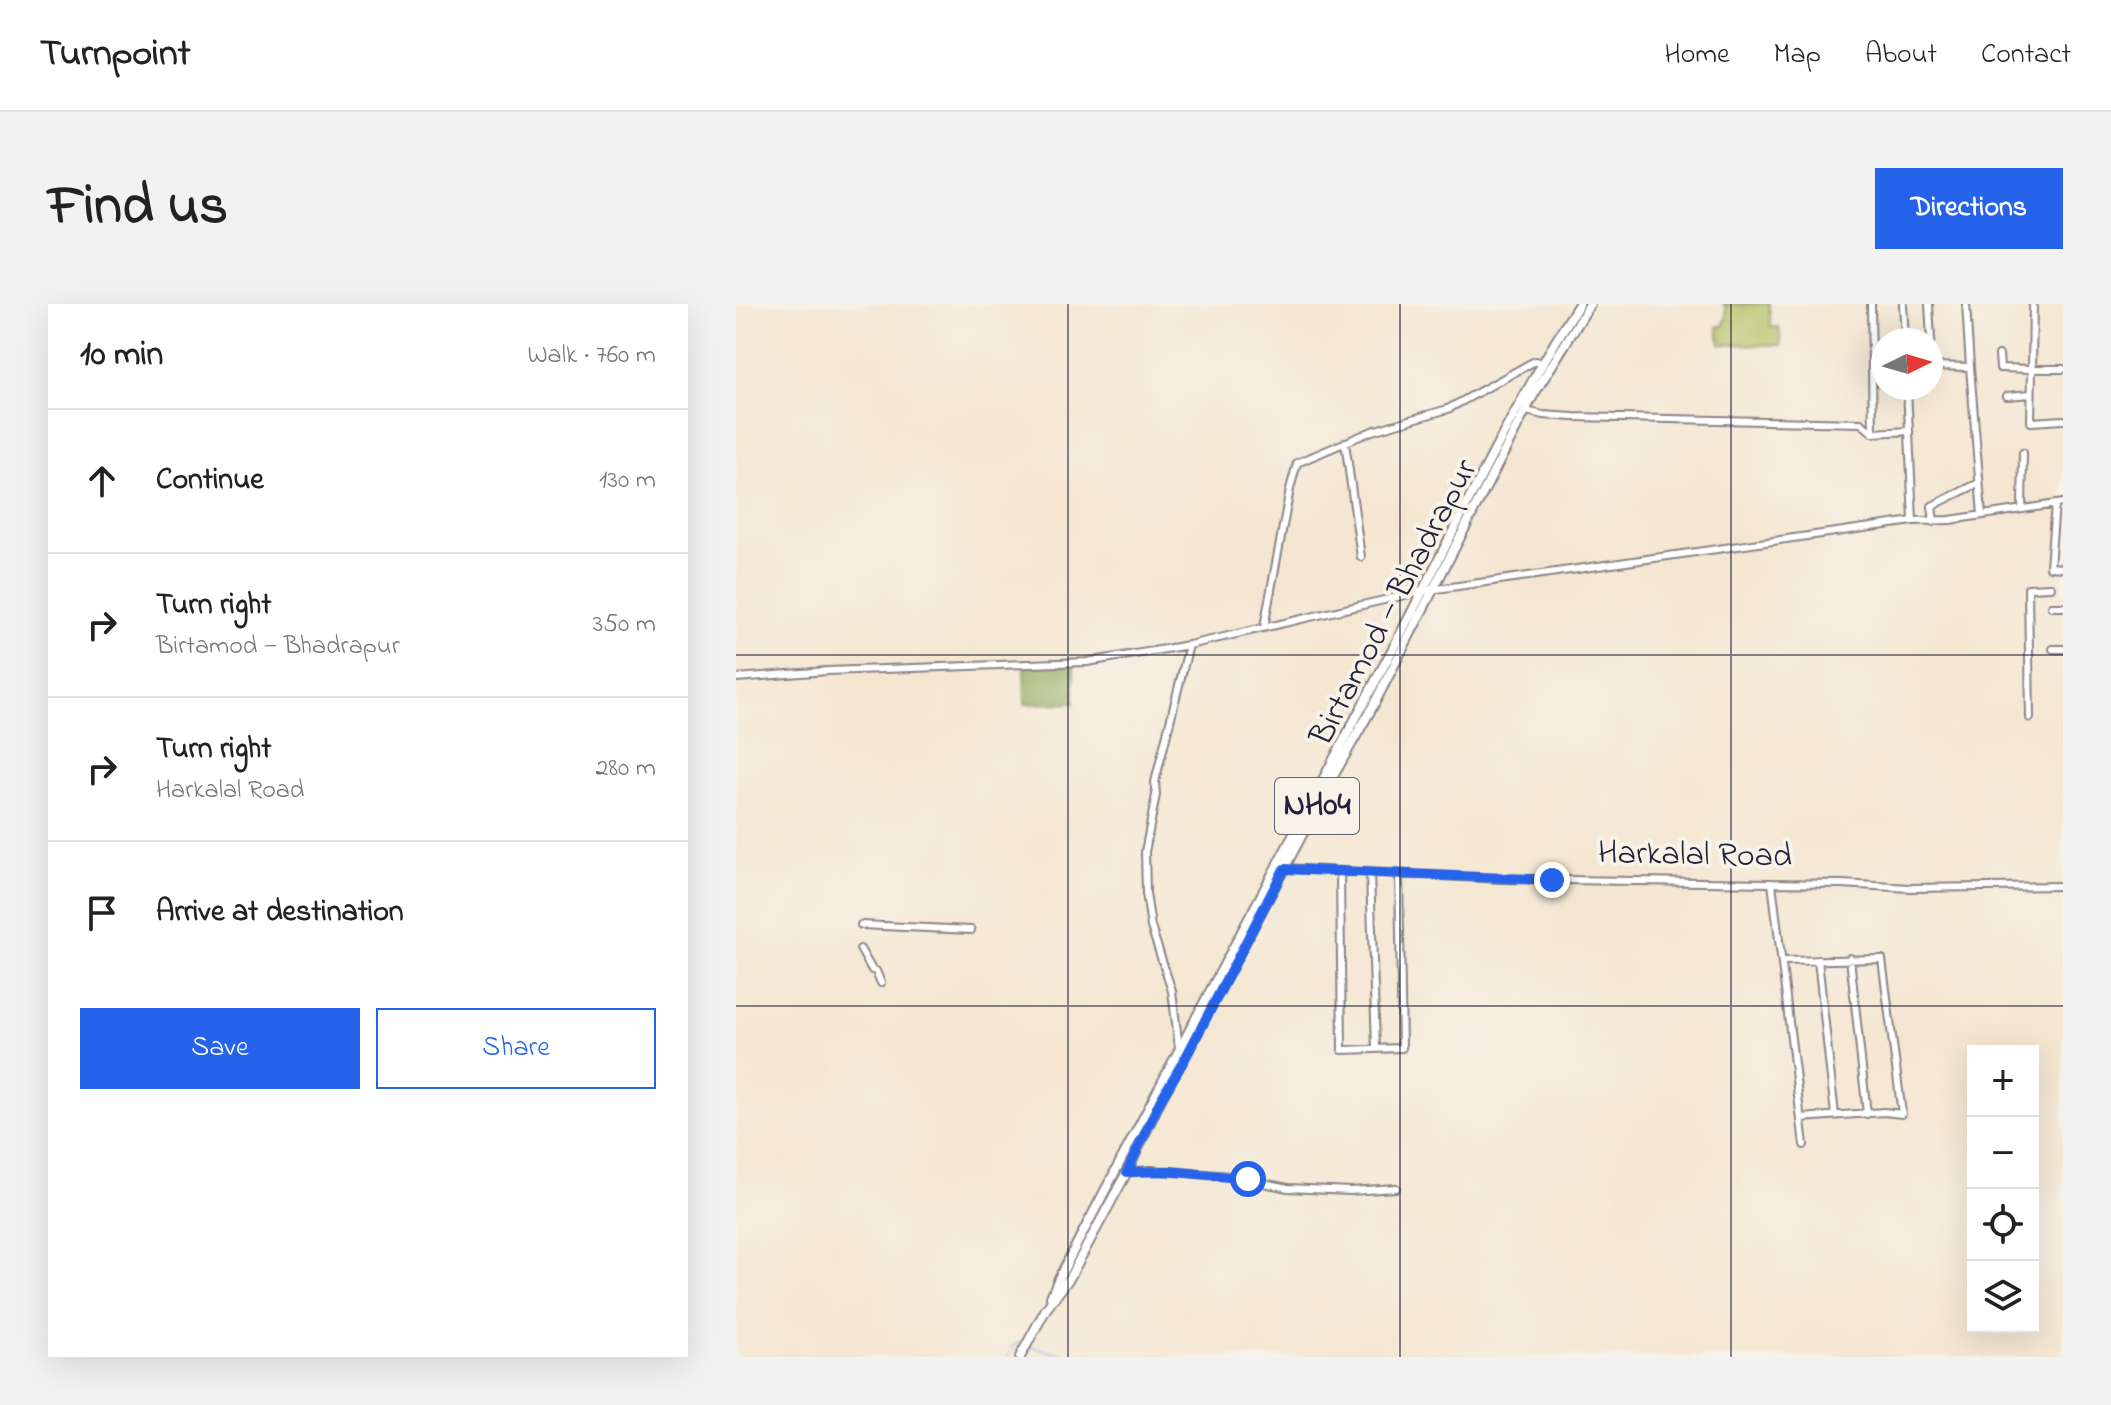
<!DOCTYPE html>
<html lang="en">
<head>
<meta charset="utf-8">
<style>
  body { margin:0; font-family:"Indie Flower",sans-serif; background:#f2f2f2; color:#222 }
  .controls { position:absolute; right:24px; bottom:24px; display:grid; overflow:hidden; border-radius:0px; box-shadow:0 8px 32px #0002 }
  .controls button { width:72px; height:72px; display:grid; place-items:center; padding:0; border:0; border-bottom:2px solid #e0e0e0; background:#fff; color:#222; font:40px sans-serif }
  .compass { position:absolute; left:1135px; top:24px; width:72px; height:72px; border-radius:50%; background:#fff; box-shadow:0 8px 32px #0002; rotate:85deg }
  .stop { position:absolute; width:24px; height:24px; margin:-18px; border:6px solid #2563eb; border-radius:50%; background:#fff }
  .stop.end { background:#2563eb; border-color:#fff; box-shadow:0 2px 8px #0008 }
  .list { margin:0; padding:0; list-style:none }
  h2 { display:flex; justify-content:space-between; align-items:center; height:104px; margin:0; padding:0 32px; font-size:34px }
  h2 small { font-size:26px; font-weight:400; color:#767676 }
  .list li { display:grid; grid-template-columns:52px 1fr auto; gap:24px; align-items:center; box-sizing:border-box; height:144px; padding:0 32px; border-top:2px solid #e0e0e0 }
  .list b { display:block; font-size:30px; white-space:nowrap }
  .list p { margin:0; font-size:26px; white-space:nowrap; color:#767676 }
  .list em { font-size:26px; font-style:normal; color:#767676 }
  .actions { display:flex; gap:16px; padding:24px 32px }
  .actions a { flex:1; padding:18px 0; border:2px solid #2563eb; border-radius:0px; text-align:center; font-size:28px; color:#2563eb }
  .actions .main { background:#2563eb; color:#fff }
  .icon { flex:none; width:44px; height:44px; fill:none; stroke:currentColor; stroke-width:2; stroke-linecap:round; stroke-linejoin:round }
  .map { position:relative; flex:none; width:1327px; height:1053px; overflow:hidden; border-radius:0px }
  header { display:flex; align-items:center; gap:48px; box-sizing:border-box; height:112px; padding:0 40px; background:#fff; border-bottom:2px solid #e0e0e0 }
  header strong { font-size:38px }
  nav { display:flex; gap:44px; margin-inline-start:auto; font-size:28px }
  .intro { display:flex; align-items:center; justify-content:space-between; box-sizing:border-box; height:192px; padding:0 48px }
  h1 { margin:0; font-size:56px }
  .button { padding:20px 36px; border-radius:0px; background:#2563eb; color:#fff; font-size:28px; font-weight:700 }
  main { display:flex; gap:48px; padding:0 48px }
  aside { flex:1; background:#fff; border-radius:0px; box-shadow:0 8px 32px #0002 }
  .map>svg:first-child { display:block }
  .green { fill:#b2bf60; stroke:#6a704e; stroke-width:2 }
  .forest { fill:#8da656; stroke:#586448; stroke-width:2 }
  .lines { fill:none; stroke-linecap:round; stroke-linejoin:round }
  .stream { stroke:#74aae2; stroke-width:2 }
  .minor-casing { stroke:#8b8486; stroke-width:10 }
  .major-casing { stroke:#8b8486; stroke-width:12 }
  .minor { stroke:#fff; stroke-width:6 }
  .major { stroke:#fff; stroke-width:8 }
  .route { stroke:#2563eb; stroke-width:10 }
  .grid { fill:none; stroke:#22223b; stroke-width:2; stroke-opacity:0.55 }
  .labels { text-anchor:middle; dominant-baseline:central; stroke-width:8; stroke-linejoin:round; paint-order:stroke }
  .shield { fill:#f7f3e8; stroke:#62616f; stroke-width:2 }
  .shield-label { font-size:32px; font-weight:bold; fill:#22223b }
  .street-label { font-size:34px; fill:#22223b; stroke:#f7f3e8 }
</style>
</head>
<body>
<header>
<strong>Turnpoint</strong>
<nav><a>Home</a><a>Map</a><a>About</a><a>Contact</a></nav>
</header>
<div class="intro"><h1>Find us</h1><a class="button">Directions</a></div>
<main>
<aside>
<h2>10 min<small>Walk · 760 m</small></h2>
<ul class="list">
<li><svg class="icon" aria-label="ahead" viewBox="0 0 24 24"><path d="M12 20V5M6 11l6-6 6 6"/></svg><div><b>Continue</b></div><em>130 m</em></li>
<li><svg class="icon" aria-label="right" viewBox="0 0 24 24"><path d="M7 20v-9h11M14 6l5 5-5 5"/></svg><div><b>Turn right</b><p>Birtamod — Bhadrapur</p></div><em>350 m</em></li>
<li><svg class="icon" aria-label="right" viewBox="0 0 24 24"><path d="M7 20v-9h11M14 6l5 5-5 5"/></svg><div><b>Turn right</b><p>Harkalal Road</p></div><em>280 m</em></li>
<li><svg class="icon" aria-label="arrive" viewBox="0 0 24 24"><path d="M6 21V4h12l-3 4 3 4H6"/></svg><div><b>Arrive at destination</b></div></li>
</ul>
<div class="actions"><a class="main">Save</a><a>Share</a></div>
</aside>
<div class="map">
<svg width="1327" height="1053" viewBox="0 0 1327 1053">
  <rect width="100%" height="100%" fill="#f7f3e8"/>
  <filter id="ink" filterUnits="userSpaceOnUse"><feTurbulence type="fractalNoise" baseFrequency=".0125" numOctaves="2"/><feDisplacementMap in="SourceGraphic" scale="16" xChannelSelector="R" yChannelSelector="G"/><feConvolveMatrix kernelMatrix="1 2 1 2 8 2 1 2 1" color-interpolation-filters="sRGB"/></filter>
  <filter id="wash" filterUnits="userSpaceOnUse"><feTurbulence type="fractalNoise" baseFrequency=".006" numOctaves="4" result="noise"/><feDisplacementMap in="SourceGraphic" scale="32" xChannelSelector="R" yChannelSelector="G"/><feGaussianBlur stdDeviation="1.8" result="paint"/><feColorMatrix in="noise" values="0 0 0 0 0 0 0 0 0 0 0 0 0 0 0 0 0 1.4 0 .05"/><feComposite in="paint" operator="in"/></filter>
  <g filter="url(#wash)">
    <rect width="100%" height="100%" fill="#f4e6d1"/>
    <path class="green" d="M986,0H1033L1035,23H1043L1045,41L984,40L982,22H988V17L990,16V2Z"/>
    <path class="forest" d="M338,359V399L289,400L288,361Z"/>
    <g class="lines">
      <path class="stream" d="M292,1041L318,1049L349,1053
        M272,1053L279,1040L286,1039"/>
    </g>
  </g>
  <g filter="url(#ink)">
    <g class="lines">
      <g class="minor-casing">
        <path id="minor" d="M1167,0L1169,36
          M1193,0L1195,36
          M1195,45L1196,62
          M1263,51L1264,64L1296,65L1297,0
          M1195,62L1234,63L1230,0
          M1234,63L1246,211
          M1327,65H1296L1295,118L1327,116
          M1171,84L1177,217
          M1271,92L1295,90
          M790,107L807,111L837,113L1125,119L1137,129L1135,0
          M1137,129L1173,127
          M609,138L625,253
          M1319,200L1314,263L1327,264
          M1286,205L1287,149
          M1198,218L1196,202L1243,179
          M1316,303H1327
          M528,323L554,185L561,159L636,127L712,105L799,57L807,59
          M1317,345H1327
          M0,374L91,367L351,358L453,341L687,287L1177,217L1214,216L1327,199
          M1294,414L1292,284L1315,283
          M546,564L766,575L1106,580L1174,584L1327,582
          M604,568L606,746L666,744L663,571
          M634,569L640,744
          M1036,579L1068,841
          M125,621L235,626
          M124,645L136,666L140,667L145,679
          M1114,654L1131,810
          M1082,656L1099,811
          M1046,657L1146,655L1166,810L1148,808L1065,814
          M443,744L436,687L415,623L410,589L409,548L420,491L419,478L453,341
          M391,868L414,866L493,872L552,884L614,887L660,884"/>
      </g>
      <g class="major-casing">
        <path id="major" d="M315,993L323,974C432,765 543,558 654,350C716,233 771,112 843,0
          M284,1053L310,1005L334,973L391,868L424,797L600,467L637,402L798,90L854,0"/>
      </g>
      <use href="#minor" class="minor"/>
      <use href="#major" class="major"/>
    </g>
  </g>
  <g class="lines" filter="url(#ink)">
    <path class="route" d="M512,875L433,867L391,868L424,797L450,753L548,565L816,576"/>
  </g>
  <path class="grid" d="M332,0V1053M664,0V1053M995,0V1053M0,351H1327M0,702H1327"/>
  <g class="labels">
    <rect class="shield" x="539" y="474" width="84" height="56" rx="6"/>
    <g class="shield-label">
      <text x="581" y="502">NH04</text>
    </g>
    <g class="street-label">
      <text transform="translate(659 299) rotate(-62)">Birtamod — Bhadrapur</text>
      <text transform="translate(959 552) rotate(1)">Harkalal Road</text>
    </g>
  </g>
</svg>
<div class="controls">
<button>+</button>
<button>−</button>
<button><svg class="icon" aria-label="locate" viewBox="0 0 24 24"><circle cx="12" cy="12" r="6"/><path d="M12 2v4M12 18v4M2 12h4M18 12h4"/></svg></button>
<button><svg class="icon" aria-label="layers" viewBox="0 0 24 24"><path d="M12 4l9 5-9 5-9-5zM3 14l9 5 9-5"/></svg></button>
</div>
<svg class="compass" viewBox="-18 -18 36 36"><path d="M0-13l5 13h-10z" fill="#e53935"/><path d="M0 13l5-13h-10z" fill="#767676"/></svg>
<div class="stop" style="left:512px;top:875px"></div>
<div class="stop end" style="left:816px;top:576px"></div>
</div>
</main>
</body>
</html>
